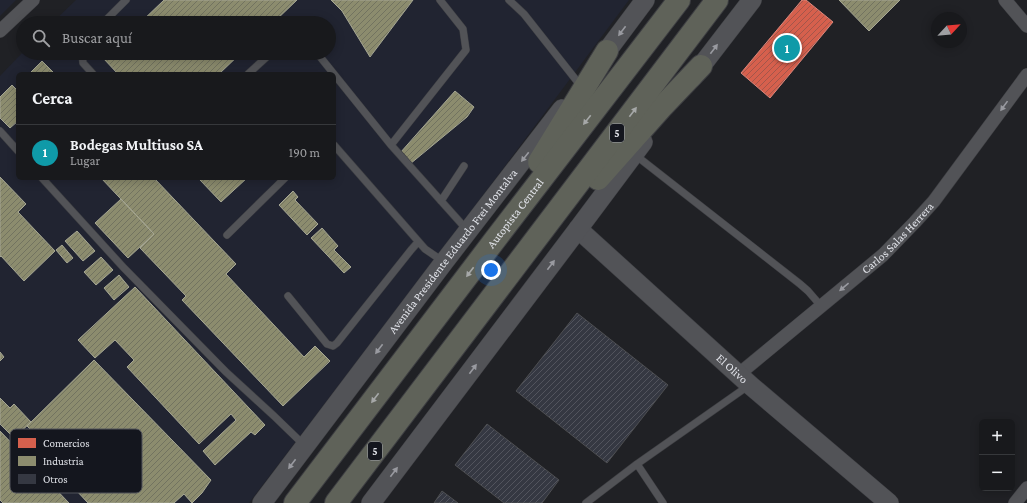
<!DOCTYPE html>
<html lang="es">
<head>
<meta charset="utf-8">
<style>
  body { margin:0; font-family:"Crimson Pro",serif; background:#212225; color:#f1f3f6 }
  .controls { position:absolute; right:12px; bottom:12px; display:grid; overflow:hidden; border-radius:6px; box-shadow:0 2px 10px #0003 }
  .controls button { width:36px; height:36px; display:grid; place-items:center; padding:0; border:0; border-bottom:1px solid #36383b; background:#18191c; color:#f1f3f6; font:20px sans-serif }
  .compass { position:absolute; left:931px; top:12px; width:36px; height:36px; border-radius:50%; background:#18191c; box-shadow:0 2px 10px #0003; rotate:64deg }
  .you { position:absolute; left:491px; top:270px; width:14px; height:14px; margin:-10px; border:3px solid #fff; border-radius:50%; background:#1a73e8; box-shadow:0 0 0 6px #1a73e833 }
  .badge { display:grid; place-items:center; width:26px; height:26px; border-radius:50%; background:#db2777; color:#fff; font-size:13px; font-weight:700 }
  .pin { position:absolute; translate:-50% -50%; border:2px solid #fff; box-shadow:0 1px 4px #0006 }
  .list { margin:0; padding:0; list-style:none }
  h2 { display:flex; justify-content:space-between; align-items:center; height:52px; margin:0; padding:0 16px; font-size:17px }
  h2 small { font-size:13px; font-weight:400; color:#9fa0a3 }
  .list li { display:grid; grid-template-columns:26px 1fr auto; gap:12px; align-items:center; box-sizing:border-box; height:56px; padding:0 16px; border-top:1px solid #36383b }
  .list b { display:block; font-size:15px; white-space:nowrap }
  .list p { margin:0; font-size:13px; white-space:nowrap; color:#9fa0a3 }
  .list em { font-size:13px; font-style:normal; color:#9fa0a3 }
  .icon { flex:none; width:22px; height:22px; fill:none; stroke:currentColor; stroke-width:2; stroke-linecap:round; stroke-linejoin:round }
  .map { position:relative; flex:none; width:1027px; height:503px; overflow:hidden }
  .search { position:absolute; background:#18191c; box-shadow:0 2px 10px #0003; left:16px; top:16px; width:320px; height:44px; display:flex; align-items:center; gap:10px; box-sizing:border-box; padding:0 14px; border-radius:22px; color:#9fa0a3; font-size:15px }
  .panel { position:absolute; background:#18191c; box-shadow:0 2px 10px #0003; left:16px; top:72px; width:320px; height:108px; border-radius:6px }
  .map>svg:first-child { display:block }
  .built { fill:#212431; fill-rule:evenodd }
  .shops { fill:url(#shops-hatch); stroke:#d9877c }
  .industry { fill:url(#industry-hatch); stroke:#a5a693 }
  .building { fill:url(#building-hatch); stroke:#4d4e51 }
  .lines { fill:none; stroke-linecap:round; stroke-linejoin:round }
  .lane-casing { stroke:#3d3e42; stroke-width:8 }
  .street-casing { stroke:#3d3e42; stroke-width:14 }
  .secondary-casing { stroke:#3d3e42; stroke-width:20 }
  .highway-casing { stroke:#3d3e42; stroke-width:24 }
  .lane { stroke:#525357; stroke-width:7 }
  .street { stroke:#525357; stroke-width:13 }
  .secondary { stroke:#525357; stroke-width:19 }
  .highway { stroke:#5f6259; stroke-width:22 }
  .oneway { fill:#999aa0 }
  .oneway2 { fill:#a6a8a8 }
  .labels { text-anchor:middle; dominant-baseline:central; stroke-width:4; stroke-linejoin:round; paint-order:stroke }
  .shield { fill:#14161e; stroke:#a3a5ab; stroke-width:1 }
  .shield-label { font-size:11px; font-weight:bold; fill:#e0e2e8 }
  .street-label { font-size:12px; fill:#e0e2e8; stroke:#14161e }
  .key { fill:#14161e; stroke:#51535b; stroke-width:1 }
  .key-label { font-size:11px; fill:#e0e2e8 }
</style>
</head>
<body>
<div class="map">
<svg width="1027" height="503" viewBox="0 0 1027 503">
  <defs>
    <pattern id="shops-hatch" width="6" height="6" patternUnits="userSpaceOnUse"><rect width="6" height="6" fill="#d6604d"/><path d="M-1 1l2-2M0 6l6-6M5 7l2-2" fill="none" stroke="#a3564b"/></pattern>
    <pattern id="industry-hatch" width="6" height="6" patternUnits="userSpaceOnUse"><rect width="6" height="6" fill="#8c8c6e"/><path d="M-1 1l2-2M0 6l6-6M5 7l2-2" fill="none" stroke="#727360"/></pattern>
    <pattern id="building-hatch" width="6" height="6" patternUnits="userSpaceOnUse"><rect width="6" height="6" fill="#353842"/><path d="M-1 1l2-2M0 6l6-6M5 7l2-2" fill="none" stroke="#52545d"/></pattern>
  </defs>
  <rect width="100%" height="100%" fill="#202125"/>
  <path class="built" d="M0,0H16L0,16Z
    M76,0H629L484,194L249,503H0V76L23,52L329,53V23H52ZM18,74H334V178H18Z"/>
  <path class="shops" d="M802,0H806L833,22L770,98L741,73Z"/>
  <path class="industry" d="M164,0H297L273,23H140Z
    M331,0H413L370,57L342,11Z
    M839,0H900L869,31Z
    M108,53H241L219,74H118L103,58Z
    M42,61L55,74H29Z
    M12,85L18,91V121L10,128L0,118V97Z
    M455,91L474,107L467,117L410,164L400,153Z
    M0,177L26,204L18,212L55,251L24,281L1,256L0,257Z
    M101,178H154L236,264L226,274L304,357L315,346L330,361L283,406L182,300L186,296L140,248L154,234Z
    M202,178H247L221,202L200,180Z
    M293,191L298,197L295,200L318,224L307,235L279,205Z
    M121,199L154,234L128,258L95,223Z
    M322,228L338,246L334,250L351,267L344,273L311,238Z
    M77,231L95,251L83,261L65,241Z
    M62,245L73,258L67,263L56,250Z
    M101,257L113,270L96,285L84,272Z
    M119,275L129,287L114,300L104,288Z
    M135,287L265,425L255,435L251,432L215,465L203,451L236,420L231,414L199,444L127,367L134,360L115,340L95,358L78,340Z
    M0,352L4,357L0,361Z
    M94,360L211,480L202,493L192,503L184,494L174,503H88L61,474L68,467L27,426Z
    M0,398L10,408L14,404L31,422L14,438L0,424Z
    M0,431L69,503H3L0,500Z"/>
  <path class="building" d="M577,313L668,385L607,463L516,391Z
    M487,424L559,480L542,503H504L455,465Z
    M442,491L458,503H434Z"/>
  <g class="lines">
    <g class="lane-casing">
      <path id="lane" d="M440,0L463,29L466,50L391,145L468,231
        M509,0L524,14L580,85
        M103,23L126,0
        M82,53L83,63L93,74
        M317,53L391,145
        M248,74L271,53
        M0,131L18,151
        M334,145L425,249L444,262
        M634,154L800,284L808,291L821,306
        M42,178L123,267L226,372L274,416L305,446
        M441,201L464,166
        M227,235L285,178
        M288,296L327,344L333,346L337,343L411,250L418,242
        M637,464L663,503
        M586,503L637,464L748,386"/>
    </g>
    <g class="street-casing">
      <g id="street">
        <path d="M1005,0L1027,26"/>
        <path d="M0,31L33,0"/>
        <path id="s1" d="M739,374L883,255L915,222L934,201L1027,75"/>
        <path d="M1015,503L1027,488"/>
      </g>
    </g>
    <g class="secondary-casing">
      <g id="secondary">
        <path d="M598,63L645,0"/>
        <path d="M692,78L752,0"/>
        <path id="s2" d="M578,229L750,385L889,503"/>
        <path id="s3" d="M262,503L444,262L562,109"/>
        <path d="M371,503L578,229L643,142"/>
      </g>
    </g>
    <g class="highway-casing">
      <g id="highway">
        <path d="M539,162L607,51"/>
        <path d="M598,179L661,108L701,66"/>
        <path id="s4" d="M295,503L494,241L679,0"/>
        <path d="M336,503L717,0"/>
      </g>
    </g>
    <use href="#lane" class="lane"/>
    <use href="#street" class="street"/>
    <use href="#secondary" class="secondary"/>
    <use href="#highway" class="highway"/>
  </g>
  <defs><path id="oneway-solid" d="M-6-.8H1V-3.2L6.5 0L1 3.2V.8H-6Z"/></defs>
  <g class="oneway">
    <use href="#oneway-solid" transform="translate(622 31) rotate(127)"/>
    <use href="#oneway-solid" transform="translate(714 49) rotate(-53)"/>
    <use href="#oneway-solid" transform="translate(1004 106) rotate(126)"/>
    <use href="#oneway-solid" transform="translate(525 157) rotate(128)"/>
    <use href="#oneway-solid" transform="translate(551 265) rotate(-53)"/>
    <use href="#oneway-solid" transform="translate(844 287) rotate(140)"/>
    <use href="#oneway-solid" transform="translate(379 349) rotate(127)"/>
    <use href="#oneway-solid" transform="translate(473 369) rotate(-53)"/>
    <use href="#oneway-solid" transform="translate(292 464) rotate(127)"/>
    <use href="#oneway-solid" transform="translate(394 472) rotate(-53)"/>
  </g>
  <g class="oneway2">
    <use href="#oneway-solid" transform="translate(633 112) rotate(-53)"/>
    <use href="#oneway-solid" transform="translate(587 120) rotate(128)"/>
    <use href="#oneway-solid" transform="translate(470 272) rotate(127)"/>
    <use href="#oneway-solid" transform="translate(375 398) rotate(127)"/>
  </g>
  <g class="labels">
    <g class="shield">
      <rect x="610" y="124" width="14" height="18" rx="3"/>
      <rect x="368" y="442" width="14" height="18" rx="3"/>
    </g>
    <g class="shield-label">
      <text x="617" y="133">5</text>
      <text x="375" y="451">5</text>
    </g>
    <g class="street-label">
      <text stroke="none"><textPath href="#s4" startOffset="364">Autopista Central</textPath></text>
      <text stroke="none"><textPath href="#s1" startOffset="209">Carlos Salas Herrera</textPath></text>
      <text stroke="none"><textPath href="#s3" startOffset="316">Avenida Presidente Eduardo Frei Montalva</textPath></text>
      <text stroke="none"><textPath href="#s2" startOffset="208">El Olivo</textPath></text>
    </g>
  </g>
  <rect x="10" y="429" width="132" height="64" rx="6" class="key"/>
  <rect x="18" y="438" width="18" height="10" fill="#d6604d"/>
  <rect x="18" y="456" width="18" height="10" fill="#8c8c6e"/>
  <rect x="18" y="474" width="18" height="10" fill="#353842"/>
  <g class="key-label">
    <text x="43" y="447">Comercios</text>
    <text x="43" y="465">Industria</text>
    <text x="43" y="483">Otros</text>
  </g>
</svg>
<div class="controls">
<button>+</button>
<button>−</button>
</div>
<svg class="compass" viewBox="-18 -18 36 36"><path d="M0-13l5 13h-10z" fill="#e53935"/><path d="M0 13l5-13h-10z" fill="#9fa0a3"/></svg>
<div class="you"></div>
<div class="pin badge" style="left:787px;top:48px;background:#0f9aa8">1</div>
<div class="search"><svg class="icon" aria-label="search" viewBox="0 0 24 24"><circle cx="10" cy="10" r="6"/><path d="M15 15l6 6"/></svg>Buscar aquí</div>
<section class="panel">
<h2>Cerca<small></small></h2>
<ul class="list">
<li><span class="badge" style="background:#0f9aa8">1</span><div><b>Bodegas Multiuso SA</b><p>Lugar</p></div><em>190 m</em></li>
</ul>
</section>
</div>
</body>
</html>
